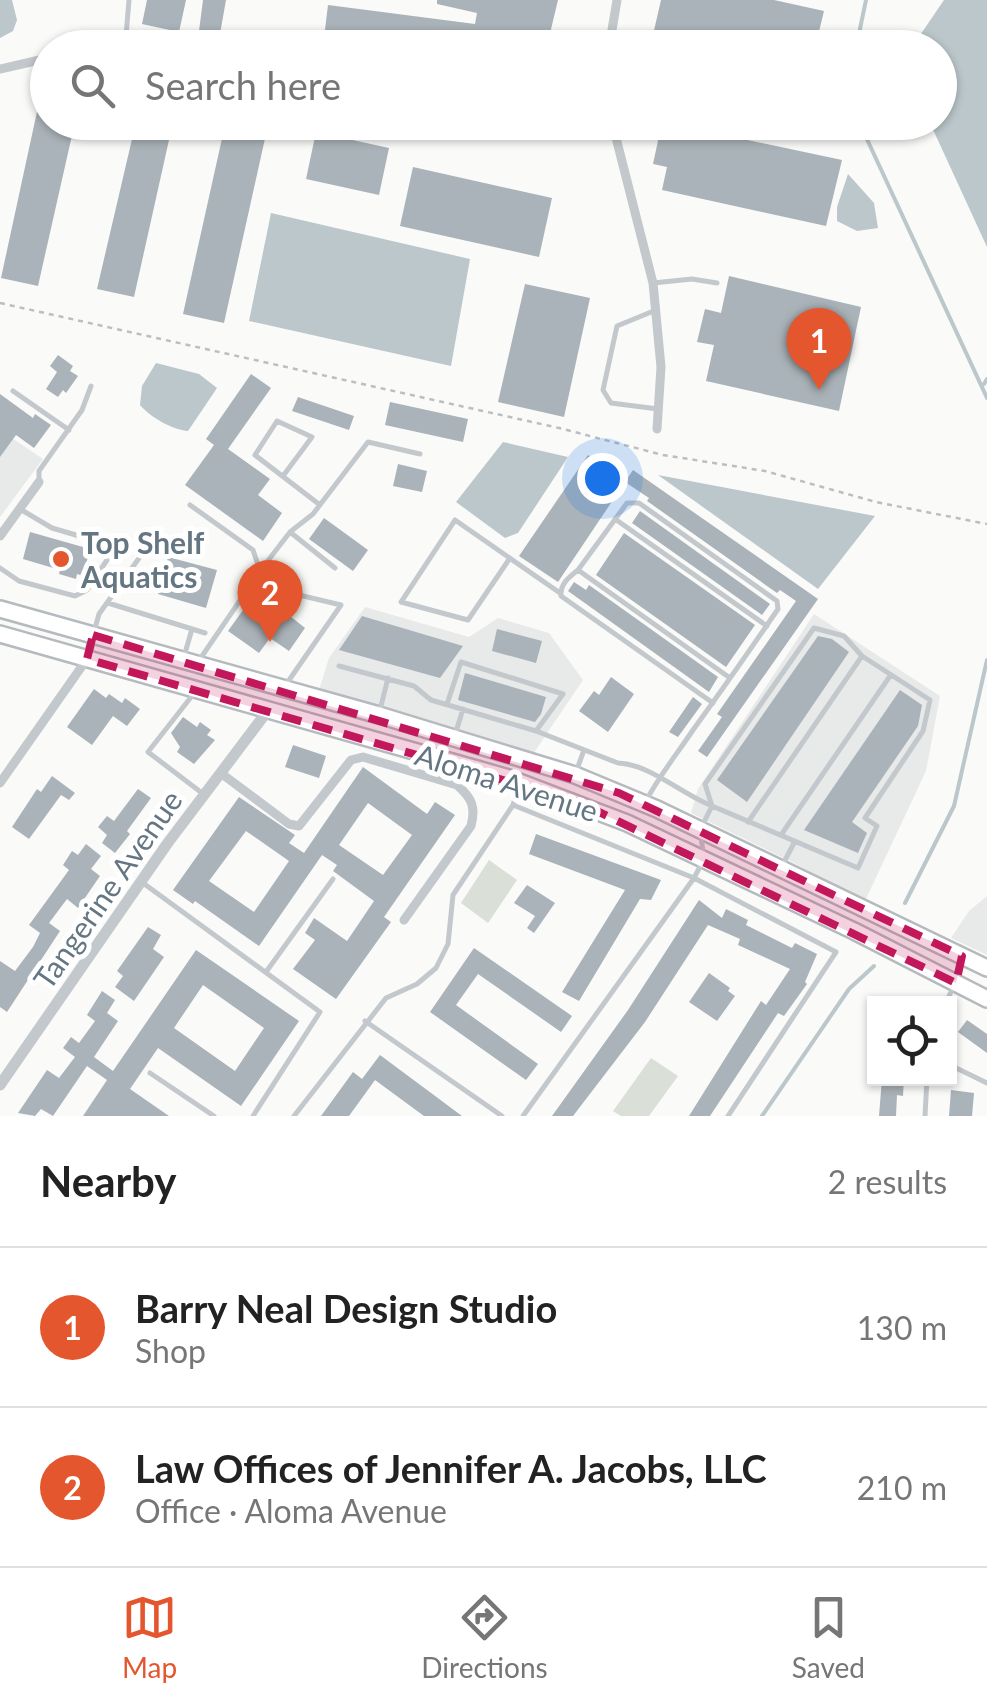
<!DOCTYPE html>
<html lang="en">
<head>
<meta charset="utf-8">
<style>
  body { margin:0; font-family:Lato,sans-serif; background:#f2f2f2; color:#222 }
  .controls { position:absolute; right:30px; bottom:30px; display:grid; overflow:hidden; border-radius:0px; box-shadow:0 2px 8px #0004 }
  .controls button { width:90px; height:90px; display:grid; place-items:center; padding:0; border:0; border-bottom:2px solid #e0e0e0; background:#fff; color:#222; font:50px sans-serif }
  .you { position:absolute; left:602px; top:478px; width:35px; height:35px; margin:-25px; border:8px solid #fff; border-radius:50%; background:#1a73e8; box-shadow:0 0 0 15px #1a73e833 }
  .badge { display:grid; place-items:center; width:65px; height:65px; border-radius:50%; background:#e4572e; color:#fff; font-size:32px; font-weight:700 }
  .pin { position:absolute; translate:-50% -82px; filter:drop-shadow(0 2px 5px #0008) }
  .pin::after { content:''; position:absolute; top:52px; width:35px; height:30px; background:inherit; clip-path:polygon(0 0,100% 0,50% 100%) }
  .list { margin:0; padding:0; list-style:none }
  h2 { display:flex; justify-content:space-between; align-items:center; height:130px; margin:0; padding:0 40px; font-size:42px }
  h2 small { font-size:32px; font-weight:400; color:#767676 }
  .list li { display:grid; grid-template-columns:65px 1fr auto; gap:30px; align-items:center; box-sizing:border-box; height:160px; padding:0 40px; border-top:2px solid #e0e0e0 }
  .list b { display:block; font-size:38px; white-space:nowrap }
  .list p { margin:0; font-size:32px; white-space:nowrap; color:#767676 }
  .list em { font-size:32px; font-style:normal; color:#767676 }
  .icon { flex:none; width:55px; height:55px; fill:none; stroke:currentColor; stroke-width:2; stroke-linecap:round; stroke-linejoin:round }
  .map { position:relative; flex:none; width:987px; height:1116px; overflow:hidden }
  .search { position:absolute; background:#fff; box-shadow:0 2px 8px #0004; left:30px; right:30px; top:30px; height:110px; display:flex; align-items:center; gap:25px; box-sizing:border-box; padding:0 35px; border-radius:55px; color:#767676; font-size:38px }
  .sheet { height:450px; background:#fff }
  nav { display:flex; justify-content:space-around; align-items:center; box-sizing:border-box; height:140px; border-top:2px solid #e0e0e0; background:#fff; font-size:28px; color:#767676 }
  nav a { display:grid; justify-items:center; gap:5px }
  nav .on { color:#e4572e }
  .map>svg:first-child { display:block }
  .built { fill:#e8e9e9 }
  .green { fill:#dadfd7 }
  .water { fill:#bbc7cb }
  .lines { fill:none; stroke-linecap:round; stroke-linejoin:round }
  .stream { stroke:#bbc7cb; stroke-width:4 }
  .building { fill:#aab3b9; fill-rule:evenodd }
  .primary-casing { stroke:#b5babe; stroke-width:20 }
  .path { stroke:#bbbfc2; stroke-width:2.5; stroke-dasharray:5 5; stroke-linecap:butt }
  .service { stroke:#c3c8cc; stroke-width:5 }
  .minor { stroke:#c3c8cc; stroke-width:9 }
  .tertiary { stroke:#c3c8cc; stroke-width:11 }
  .primary { stroke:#fff; stroke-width:15 }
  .marked { fill:#c2185b; fill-opacity:0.2; stroke:#c2185b; stroke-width:8; stroke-dasharray:20 12; stroke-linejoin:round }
  .poi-dot { fill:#e4572e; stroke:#fff; stroke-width:4 }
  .labels { text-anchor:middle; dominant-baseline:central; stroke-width:10; stroke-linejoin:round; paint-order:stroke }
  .poi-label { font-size:30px; font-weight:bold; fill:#657683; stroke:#fff; text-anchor:start }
  .street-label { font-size:30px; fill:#657683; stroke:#fff }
</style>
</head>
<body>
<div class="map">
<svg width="987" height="1116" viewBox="0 0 987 1116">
  <rect width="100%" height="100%" fill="#fafaf8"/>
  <path class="built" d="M0,430L43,459L0,517Z
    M365,607L469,637L498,618L549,633L583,680L533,754L318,693L329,658Z
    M814,614L940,696L926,771L864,903L796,864L691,813L698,789Z
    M987,896V955L951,938L969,911Z"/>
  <path class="green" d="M489,860L517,880L488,923L461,903Z
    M651,1058L678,1076L649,1116H621L613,1111Z"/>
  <path class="water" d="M0,0H12L17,20L13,31L0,38Z
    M944,0H987V247L930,123L940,122V48L912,47Z
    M848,174L874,203L878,228L857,231L837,221V207Z
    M271,213L470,259L451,366L249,321Z
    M156,363L199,374L217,388L188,431C173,430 150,417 140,405L142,386Z
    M503,442L568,457L518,533L505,538L456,502Z
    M658,475L875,516L818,589Z"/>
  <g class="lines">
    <path class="stream" d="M856,48L866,0
      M859,122L987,398
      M984,384L987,379
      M905,903L954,806L987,660
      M762,1116L849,989L874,966"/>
  </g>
  <path class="building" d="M147,0H186L179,32L142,24Z
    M203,0H226L220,34L199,31Z
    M437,0H558L547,46L532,43L531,48L323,46L328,5L475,24L477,13L437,4Z
    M661,0H774L824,11L815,48H650Z
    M38,107L48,109V122H75L38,286L1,278Z
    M136,122H173L134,297L97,289Z
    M472,122H515L513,136L472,126Z
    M662,122L842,160L826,226L662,190L667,167L653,164Z
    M225,125L266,134L224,323L183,314Z
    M316,132L389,148L379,195L306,179Z
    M413,167L552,198L539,257L400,226Z
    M729,276L861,307L839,411L706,381L714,345L697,342L705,309L721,313Z
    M525,284L590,298L564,417L498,402Z
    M58,355L73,366L70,371L78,376L66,393L63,390L58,397L46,389L57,372L50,366Z
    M251,374L271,388L228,449L270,479L258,495L282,513L263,541L185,485L214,445L206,439Z
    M0,394L33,418L35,414L51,425L34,448L16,435L0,457Z
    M298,397L354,416L349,430L292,411Z
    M390,402L468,419L463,442L385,425Z
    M588,455L625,482L558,582L519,556Z
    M398,464L427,471L422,492L393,486Z
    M633,470L818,599L707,757L698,751L722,717L717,714L796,601L780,590L777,593L647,501L649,498L625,482Z
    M640,511L770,604L762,615L632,523Z
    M324,518L368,550L353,571L309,539Z
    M30,532L90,549L83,576L77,574L76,579L59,574L60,570L23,559Z
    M624,533L755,625L726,667L596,575Z
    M168,557L217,570L206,608L158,594Z
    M574,582L586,590L589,585L718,677L709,692L568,591Z
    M248,603L277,623L285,612L305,628L289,651L270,638L259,653L228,631Z
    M362,616L463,646L440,678L339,650Z
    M497,629L542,641L536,663L492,651Z
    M818,636L832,639L849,652L747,802L717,780Z
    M465,673L546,697L541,714L535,722L458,700Z
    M611,677L634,694L608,732L579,711L594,691L599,695Z
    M94,689L106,698L109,694L122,703L125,698L140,709L127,726L113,716L92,745L67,727Z
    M900,690L922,705L918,726L852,822L867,833L858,853L804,830Z
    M693,697L702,704L678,737L669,732Z
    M183,717L197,727L200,722L211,730L207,735L215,740L194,764L177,752L180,747L171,733Z
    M293,745L326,756L319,778L285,767Z
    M363,767L427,814L435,802L455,815L384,917L391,922L336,999L293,969L315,940L305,933L314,918L347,941L374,901L333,871L337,865L322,855L259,946L195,901L193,904L173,890L239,797L295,835L289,843L304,853ZM368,803L412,835L383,875L339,845ZM246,831L289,861L254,912L209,881Z
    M52,776L75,793L69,800L61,795L29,839L12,827L37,789L41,792Z
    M138,789L151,798L127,831L130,834L115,853L102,843L107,835L98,827L107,816L114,821Z
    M536,834L661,880L651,900L640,899L579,1001L562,992L625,890L529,854Z
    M86,844L101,856L91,869L100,876L78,908L67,899L49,923L60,931L7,1012L0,1007V961L15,971L33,947L40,933L29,925L69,870L63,865L72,851L78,855Z
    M527,885L555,903L534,933L527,928L535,916L514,903Z
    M699,900L722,918L726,909L748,920L746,925L792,948L795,943L817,954L805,982L807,984L784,1016L778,1013L710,1116H689L761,1001L766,1005L790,969L738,945L740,939L708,925L645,1022L573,1116H552L628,1010Z
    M148,927L161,935L153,949L164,957L134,1001L115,987L123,976L117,971Z
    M474,948L572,1016L561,1032L478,974L456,1005L538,1064L526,1080L430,1012Z
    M196,950L299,1021L241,1106L158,1048L130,1089L169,1116H83L107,1080L87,1066L53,1116L41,1109L35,1116L18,1113L47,1070L59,1078L75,1057L63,1048L71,1037L79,1043L95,1021L87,1015L102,991L115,1000L107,1013L118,1021L94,1057L113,1071ZM203,985L264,1028L235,1071L174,1028Z
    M709,973L730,988L728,991L735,996L717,1021L689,1002Z
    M967,1020L987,1034V1053L958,1032Z
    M380,1055L462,1116H424L375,1080L349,1116H321L353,1072L362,1079Z
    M882,1078H904L903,1096L897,1095L896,1116H879Z
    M951,1090L974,1093L972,1116H949Z"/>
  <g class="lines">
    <g class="primary-casing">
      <path id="primary" d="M0,609L379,715L575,775L657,809L987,968
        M0,634L509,778L627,823L854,931L987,999"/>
    </g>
    <path class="path" d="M0,303L559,428L663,455L765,471L876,502L987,524"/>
    <path class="service" d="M125,48L129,0
      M653,283L692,279L717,283
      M656,310L617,326L603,390L611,403L658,409
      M13,391L69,430
      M283,476L312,437L277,421L255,455L320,505
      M39,482V471L82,410L91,386
      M190,505L253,550L260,571L198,662
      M615,519L767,626
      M290,532L313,514L368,442L420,454
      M510,558L468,620L401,602L455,520C490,544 525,569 560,593
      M0,568L19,581L75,596L87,590L109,557L103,543L52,528L20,509
      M578,570L730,678
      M260,571L290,532L335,568
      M253,584L341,605L285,686
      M108,603L205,633
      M94,632L99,614L147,547
      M183,660L192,629
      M339,666L414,686L431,700L536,731L618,763C650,764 681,794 712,806L858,868L877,826L865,818L923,731L930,700L862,656L844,636L814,628L705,784L712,806L702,826
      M195,692L148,752L202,793
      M447,704L461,662L563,694L536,731
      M379,714L388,678
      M455,735L463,709
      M576,772L584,750
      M646,801C659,776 677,754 693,730C722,690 750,650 778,609L777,601L639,503H627L578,570C569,577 560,584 561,596L713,703
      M513,805L694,878L836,952L728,1116
      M748,822L862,656
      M781,835L890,676
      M782,866L795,841
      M143,883L320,1012L253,1116
      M266,972L333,879
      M945,1004L954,986
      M365,1021L502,1116
      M950,1065L987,1083
      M150,1073L214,1116
      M294,1116L386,998L417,984L436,968L448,944L453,895L513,805L519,785
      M523,1116L694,878L704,859L701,837
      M925,1116L927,1078"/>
    <path class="minor" d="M609,48L617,0
      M0,69L48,58
      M612,122L653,283L661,367L657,429
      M0,536L39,482
      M222,774L289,824L299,826L351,760L363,757L457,785C472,798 476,807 471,826L404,920
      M0,783L87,659L93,635"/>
    <path class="tertiary" d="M0,1085L167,844L269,709"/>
    <use href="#primary" class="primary"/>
  </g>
  <path class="marked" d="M93,635L619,793L962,956L956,983L578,802L87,659Z"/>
  <circle class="poi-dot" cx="61" cy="559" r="10"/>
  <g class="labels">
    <g class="poi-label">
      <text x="81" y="542">Top Shelf<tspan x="81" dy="34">Aquatics</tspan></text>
    </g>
    <g class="street-label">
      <text transform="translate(507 782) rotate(18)">Aloma Avenue</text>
      <text transform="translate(107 889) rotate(-55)">Tangerine Avenue</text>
    </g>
  </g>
</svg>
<div class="controls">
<button><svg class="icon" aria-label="locate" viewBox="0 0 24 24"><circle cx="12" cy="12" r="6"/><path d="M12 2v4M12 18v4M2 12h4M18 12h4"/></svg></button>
</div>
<div class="you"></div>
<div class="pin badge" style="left:819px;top:390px">1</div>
<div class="pin badge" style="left:270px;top:642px">2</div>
<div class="search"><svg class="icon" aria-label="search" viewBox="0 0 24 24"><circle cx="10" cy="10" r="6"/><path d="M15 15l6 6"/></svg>Search here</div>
</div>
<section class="sheet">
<h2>Nearby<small>2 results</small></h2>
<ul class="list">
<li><span class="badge">1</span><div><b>Barry Neal Design Studio</b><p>Shop</p></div><em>130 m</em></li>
<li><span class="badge">2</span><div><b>Law Offices of Jennifer A. Jacobs, LLC</b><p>Office · Aloma Avenue</p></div><em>210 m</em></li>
</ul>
</section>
<nav>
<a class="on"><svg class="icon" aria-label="map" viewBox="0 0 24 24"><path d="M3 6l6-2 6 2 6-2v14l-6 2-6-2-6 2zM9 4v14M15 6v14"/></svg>Map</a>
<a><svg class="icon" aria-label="directions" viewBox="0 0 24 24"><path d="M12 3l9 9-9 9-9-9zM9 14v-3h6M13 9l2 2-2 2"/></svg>Directions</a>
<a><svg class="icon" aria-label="saved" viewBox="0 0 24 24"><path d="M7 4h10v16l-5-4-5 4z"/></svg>Saved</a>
</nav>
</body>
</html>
